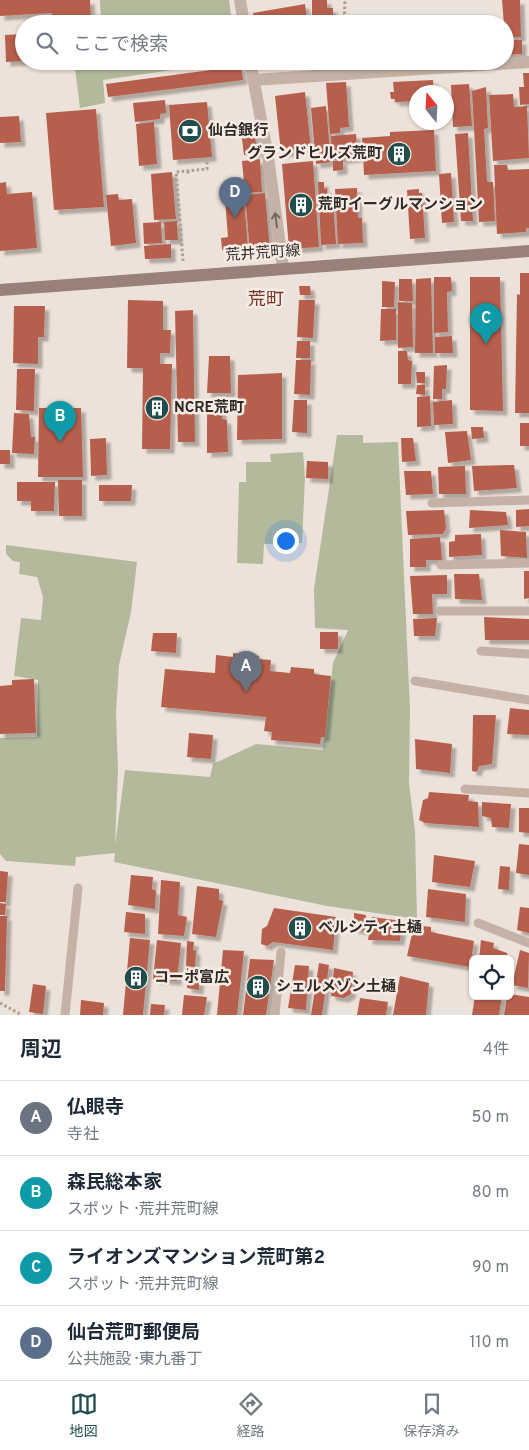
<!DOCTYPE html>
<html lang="ja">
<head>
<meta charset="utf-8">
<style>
  body { margin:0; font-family:Overpass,"Noto Sans JP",sans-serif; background:#f2f2f3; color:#1f2937 }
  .controls { position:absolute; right:15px; bottom:15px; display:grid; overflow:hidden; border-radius:8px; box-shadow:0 1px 4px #0004 }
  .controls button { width:45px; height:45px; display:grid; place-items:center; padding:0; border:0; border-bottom:1px solid #e0e1e3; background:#fff; color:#1f2937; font:25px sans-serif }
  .compass { position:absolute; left:409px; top:85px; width:45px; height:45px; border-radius:50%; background:#fff; box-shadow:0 1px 4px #0004; rotate:342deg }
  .you { position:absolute; left:285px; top:540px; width:18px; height:18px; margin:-12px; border:4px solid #fff; border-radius:50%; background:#1a73e8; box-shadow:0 0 0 8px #1a73e833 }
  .badge { display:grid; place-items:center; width:32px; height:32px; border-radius:50%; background:#214d4d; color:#fff; font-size:16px; font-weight:700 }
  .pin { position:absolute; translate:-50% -41px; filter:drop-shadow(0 1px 2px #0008) }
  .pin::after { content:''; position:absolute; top:26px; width:18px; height:15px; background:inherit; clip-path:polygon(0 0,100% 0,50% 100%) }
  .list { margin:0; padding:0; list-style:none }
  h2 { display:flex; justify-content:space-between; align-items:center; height:65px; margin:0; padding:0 20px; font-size:21px }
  h2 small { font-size:16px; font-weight:400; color:#747a83 }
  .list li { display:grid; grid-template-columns:32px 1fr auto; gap:15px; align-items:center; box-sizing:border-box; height:75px; padding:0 20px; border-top:1px solid #e0e1e3 }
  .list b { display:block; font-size:19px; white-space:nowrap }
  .list p { margin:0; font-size:16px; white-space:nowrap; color:#747a83 }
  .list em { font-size:16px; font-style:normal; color:#747a83 }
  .icon { flex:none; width:28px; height:28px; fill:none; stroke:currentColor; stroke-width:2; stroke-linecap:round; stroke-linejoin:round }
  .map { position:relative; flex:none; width:529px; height:1015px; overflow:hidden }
  .search { position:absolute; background:#fff; box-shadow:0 1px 4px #0004; left:15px; right:15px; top:15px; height:55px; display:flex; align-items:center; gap:12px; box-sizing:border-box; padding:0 18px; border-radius:28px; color:#747a83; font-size:19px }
  .sheet { height:365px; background:#fff }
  nav { display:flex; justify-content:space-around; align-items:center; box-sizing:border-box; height:70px; border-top:1px solid #e0e1e3; background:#fff; font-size:14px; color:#747a83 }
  nav a { display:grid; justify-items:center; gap:2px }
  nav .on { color:#214d4d }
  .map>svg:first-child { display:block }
  .green { fill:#b2ba9b }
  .building { fill:#b75f4d; filter:url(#shadow) }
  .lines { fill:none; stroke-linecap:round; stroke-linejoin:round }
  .path { stroke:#af9c91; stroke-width:3; stroke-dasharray:2.5 2.5; stroke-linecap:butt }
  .service { stroke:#c4b2a6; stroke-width:9 }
  .minor { stroke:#c4b2a6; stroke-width:12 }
  .secondary { stroke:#978178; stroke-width:12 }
  .oneway { stroke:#736760 }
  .labels { text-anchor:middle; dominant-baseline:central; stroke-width:5; stroke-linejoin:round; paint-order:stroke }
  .poi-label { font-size:15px; font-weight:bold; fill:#312926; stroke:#f6ece4; text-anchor:start }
  .street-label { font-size:15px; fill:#312926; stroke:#f6ece4 }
  .quarter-label { font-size:18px; fill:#763629; stroke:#f6ece4 }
</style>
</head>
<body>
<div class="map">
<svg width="529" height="1015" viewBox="0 0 529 1015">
  <defs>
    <filter id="shadow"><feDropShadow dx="4.5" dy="4.5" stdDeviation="1" flood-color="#0004"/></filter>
  </defs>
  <rect width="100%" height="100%" fill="#ede2d9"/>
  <path class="green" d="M100,0H229L232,24H78L101,21Z
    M74,61H235L103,80L105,103L80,108Z
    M337,435H363V443L398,442L410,710L409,784L415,831L417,919L327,906L114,862L115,853L76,857L75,866L6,861L0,854V738L37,737L38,680L14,676L21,618L41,620L43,597L37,577L19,574L20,562L13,561L6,554V545L137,562L131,612L119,665L116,712L118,770L115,845L125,770L210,777L213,764L256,744L323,750L333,663L348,630L315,628L314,589Z
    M303,452L305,477L302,543L264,544L263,564L237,563L239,482H246V462H271L270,454Z"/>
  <path class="building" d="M0,0H90L91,20L58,22V19H53L52,13L0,16Z
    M312,0H327V8H333V24H312Z
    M502,0H520L521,37H505Z
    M305,4L307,19L304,20V24H255L253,13Z
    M369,18H384V21H393L394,24H369Z
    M24,34V61L6,62L5,35Z
    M505,40H522V54L505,55Z
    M241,66L243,80L108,97L106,84Z
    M523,73H529V104L520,105L519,87H524Z
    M433,80L434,92H416V101L395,102V99H391L390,92H394L393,82Z
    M346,82L349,127L340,128V133L330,134L326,83Z
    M469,84L472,126L453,127L451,85Z
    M486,87L488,128L484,129L487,182H493L495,221L479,222L472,91Z
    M305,92L311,149L281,153L275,96Z
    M513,94L514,107L527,106L529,158L493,161L489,95Z
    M165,100L166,113L160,114V119L135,122L133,103Z
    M207,102L212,157L173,160L169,105Z
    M326,106L331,162L316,164L311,108Z
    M96,109L104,207L54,210L46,113Z
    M19,116L21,142L0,143V117Z
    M154,122L157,164L139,166L136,124Z
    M254,129L257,153L244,155L241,131Z
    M434,130L436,171L364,175L362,138L390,136V132Z
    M468,133L473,221H461L455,134Z
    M356,134L358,158L332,160L331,136Z
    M260,159L262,192L245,193L242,161Z
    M343,160V170L333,171V161Z
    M313,161L319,247L289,249L282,164Z
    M494,165H507L508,170L529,169V228H526V232L497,234Z
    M172,172L176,219L154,220L151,174Z
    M451,173L454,222L442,223L439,174Z
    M6,182L7,194L32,192L37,248L0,251V183Z
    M318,182H324V189L327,188L328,202L333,201L336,244L321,245Z
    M357,188L358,218H362L363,243L338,244L335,189Z
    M419,189V193H422L425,238L410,239L407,190Z
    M265,193L270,250L250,252L245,195Z
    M118,194L119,200L132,199L136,243L111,246L106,195Z
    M244,199L248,248L222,250L221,238L228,237L225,200Z
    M177,221L178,240H165L164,222Z
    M161,222L162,243L144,244L143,223Z
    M171,244V258L145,259L144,246Z
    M520,273H529V413H515L517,294L520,295Z
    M434,277H451L452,291L447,292L448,332L434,333Z
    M470,277H500L503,411L470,410Z
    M431,278L433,353H415L416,279Z
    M399,279H412L413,301H399Z
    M382,281L395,282L394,307H382Z
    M299,286H310L311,295H300Z
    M128,300L163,301V330H171L170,353H160V364H172L170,449H142L143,368H127Z
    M299,300H315L313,338L297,337Z
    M398,302L412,303L413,347L398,348Z
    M14,306H45L44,337H38V364L13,363Z
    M381,309H396V340L380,341Z
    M193,310L195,442H178L175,311Z
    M452,336L453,353H435V337Z
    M297,341H310V358H296Z
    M398,351H407L408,360L412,361L411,384H398Z
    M209,356H230L231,393H207Z
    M296,360H311L310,395L294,394Z
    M447,365L446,389H442V399H433L434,366Z
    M17,369H35L34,411L16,410Z
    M416,372H425V383H417Z
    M282,373V439L237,440L238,375Z
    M417,385H425V395L416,394Z
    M430,396L431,426L417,427V397Z
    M294,400H307V433L292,432Z
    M452,400L453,424L434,425L433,402Z
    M39,408H81L83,477H38Z
    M207,409H222V419L227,420L228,452L207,453Z
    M14,413L29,414L31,437H35L34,454L12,453Z
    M520,423H529V446H520Z
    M471,427H483L484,438L472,439Z
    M467,431L471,460L448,463L445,432Z
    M106,438L107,475L91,476L90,439Z
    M401,438H413L416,461L402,462Z
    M0,450H10V464H0Z
    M307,461L328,462V479L306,478Z
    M514,465L517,488L474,491L472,466Z
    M465,466L466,494H439L438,467Z
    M404,471H431L433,494L406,495Z
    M58,480H82V516H59Z
    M17,482H55L54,511H31V501H17Z
    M99,485H132L131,501H99Z
    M529,509V526L516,527V510Z
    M444,510L446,528L443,534L408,535L406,511Z
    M470,510L506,512L508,525L469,528Z
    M500,530L526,532L527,558L501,556Z
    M481,534L482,555L449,557V542L455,541V535Z
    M440,537L442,560H426V567H410V539Z
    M524,571H529V598L524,599Z
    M454,574H479L482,600L455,599Z
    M447,575V594H432L433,614H413L410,576Z
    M484,617L529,619V640H485Z
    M437,618L435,636H414L413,619Z
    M320,632H338V649H320Z
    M153,633H177L176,653L151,651Z
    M233,653L259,656L258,659L271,660L270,671L290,673L291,667L314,669V674L331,676L325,737H321L320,744L271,740L272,732L264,731L266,717L161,707L165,669L215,673L216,655L233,657Z
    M34,679L36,733L0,734V686L12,685V680Z
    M510,708L529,710V735L507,734Z
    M473,715H496L492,764L479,766L477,772L472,771Z
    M189,733L213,735L211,759L187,757Z
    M415,739L452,744L450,773L416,769Z
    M429,792L469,795L468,801L478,802L479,827L425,823L419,820L423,800L428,798Z
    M482,802L511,804L509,828L492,827L491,818L482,816Z
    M519,808H529V833L519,832Z
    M519,844L529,845V875L516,873Z
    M434,855L475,861L470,887L432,882Z
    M500,866L510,867L509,890L498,889Z
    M0,871L8,872L6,902H0Z
    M131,875L153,877L152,889L156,891L155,909L128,905Z
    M161,880L180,882L178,915L187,917L184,936L158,934Z
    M197,886L219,889V900L223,901L216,937L192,934Z
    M428,889L466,894L465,922L426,917Z
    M0,903L6,904L5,915H0Z
    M520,907L529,908V933L517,930Z
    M274,908L336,917L333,950L273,942L267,946L261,944L262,929L267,926Z
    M126,912L145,914V934L124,932Z
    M354,913L366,915L365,931L354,929Z
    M0,916H7L5,991H0Z
    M372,917L403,921L400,941L368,940Z
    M414,925L431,927V932L474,941L470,967L407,956Z
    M130,938L150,940L143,1015H123Z
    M157,940L181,943L177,981L153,979Z
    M481,940L494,943L493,948L507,953L508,959H479Z
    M187,941L194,942L193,950L196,951L195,967L186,966Z
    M223,950L244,951L237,1015H217Z
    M520,950L529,953L528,988L512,985Z
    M250,959L274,960L266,1015H243Z
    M319,963L329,965L322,1015H311Z
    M295,965L309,966L306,1010L288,1008Z
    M187,968L200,970L199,990L187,988Z
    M334,968L353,972L351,994L344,998L331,996Z
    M400,976L429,983L426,1015H393Z
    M33,984L46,986L43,1014L29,1012Z
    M510,994L529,997V1015H504L507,996H510Z
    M184,995L207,997L204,1015H182Z
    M475,996H502L499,1015H472Z
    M360,998L388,1002L386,1015H357Z
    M81,1000L104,1003L103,1015H80Z
    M151,1004L165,1005L164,1015H150Z"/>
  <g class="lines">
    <path class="path" d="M344,24L345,0
      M188,171V176
      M183,261L176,172L207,169V161
      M0,1003L22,1015"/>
    <path class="service" d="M432,503L529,500
      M441,565L529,563
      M440,611H529
      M481,651L529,654
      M415,681L529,700
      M465,789L529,793
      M478,923L529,943
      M65,1015L78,888
      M275,1015L281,952"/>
    <path class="minor" d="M240,0L244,24
      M250,61L268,157L283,268
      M253,80L529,62"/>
    <path class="secondary" d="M0,290L529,251"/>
  </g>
  <defs><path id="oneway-shaft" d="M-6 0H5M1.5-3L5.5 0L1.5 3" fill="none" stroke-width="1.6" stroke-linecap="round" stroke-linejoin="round" transform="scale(1.25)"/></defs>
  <use class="oneway" href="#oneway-shaft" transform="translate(276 220) rotate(-97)"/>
  <defs>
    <g id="bank-disc" transform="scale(1.25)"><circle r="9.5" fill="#214d4d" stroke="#f6ece4"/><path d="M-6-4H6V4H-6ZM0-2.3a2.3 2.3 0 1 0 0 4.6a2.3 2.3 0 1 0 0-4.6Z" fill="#fff"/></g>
    <g id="building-disc" transform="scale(1.25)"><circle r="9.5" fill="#214d4d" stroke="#f6ece4"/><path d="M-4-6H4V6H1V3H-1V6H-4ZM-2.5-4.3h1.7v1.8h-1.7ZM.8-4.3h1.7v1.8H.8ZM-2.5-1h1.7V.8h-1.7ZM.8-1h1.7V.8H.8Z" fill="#fff"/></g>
  </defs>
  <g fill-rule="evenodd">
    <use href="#bank-disc" x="190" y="131"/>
    <use href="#building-disc" x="399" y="154"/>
    <use href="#building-disc" x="301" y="205"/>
    <use href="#building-disc" x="157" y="408"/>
    <use href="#building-disc" x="300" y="928"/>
    <use href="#building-disc" x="136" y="978"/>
    <use href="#building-disc" x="258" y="987"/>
  </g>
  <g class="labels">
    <g class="poi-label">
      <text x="208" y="131">仙台銀行</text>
      <text x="382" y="154" text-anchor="end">グランドヒルズ荒町</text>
      <text x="318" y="205">荒町イーグルマンション</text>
      <text x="174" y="408">NCRE荒町</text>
      <text x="318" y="928">ベルシティ土樋</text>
      <text x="154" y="978">コーポ富広</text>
      <text x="276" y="987">シェルメゾン土樋</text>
    </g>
    <g class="street-label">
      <text transform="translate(263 254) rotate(-4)">荒井荒町線</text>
    </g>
    <g class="quarter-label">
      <text x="266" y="300">荒町</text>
    </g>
  </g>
</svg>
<div class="controls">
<button><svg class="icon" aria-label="locate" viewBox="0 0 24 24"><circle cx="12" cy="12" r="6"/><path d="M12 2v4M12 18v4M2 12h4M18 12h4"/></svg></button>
</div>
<svg class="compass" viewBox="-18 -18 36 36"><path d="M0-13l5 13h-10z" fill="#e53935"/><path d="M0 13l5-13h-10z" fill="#747a83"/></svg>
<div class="you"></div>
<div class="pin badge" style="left:246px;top:692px;background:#6b7280">A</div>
<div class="pin badge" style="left:60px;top:442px;background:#0f9aa8">B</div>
<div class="pin badge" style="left:486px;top:344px;background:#0f9aa8">C</div>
<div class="pin badge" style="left:235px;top:218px;background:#5c6f8a">D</div>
<div class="search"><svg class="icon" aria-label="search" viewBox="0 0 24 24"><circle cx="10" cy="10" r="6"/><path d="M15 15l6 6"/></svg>ここで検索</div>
</div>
<section class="sheet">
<h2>周辺<small>4件</small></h2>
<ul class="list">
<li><span class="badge" style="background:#6b7280">A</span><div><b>仏眼寺</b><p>寺社</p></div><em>50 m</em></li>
<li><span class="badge" style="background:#0f9aa8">B</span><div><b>森民総本家</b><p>スポット · 荒井荒町線</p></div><em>80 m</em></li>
<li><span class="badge" style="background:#0f9aa8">C</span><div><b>ライオンズマンション荒町第2</b><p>スポット · 荒井荒町線</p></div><em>90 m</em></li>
<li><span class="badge" style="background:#5c6f8a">D</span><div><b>仙台荒町郵便局</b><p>公共施設 · 東九番丁</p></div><em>110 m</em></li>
</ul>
</section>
<nav>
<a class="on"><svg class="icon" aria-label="map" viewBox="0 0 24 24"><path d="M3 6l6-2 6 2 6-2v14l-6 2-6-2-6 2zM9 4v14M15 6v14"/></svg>地図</a>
<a><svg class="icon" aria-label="directions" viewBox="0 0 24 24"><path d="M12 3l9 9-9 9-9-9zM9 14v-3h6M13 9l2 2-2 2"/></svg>経路</a>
<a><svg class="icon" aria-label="saved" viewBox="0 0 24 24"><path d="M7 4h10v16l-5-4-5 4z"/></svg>保存済み</a>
</nav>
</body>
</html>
